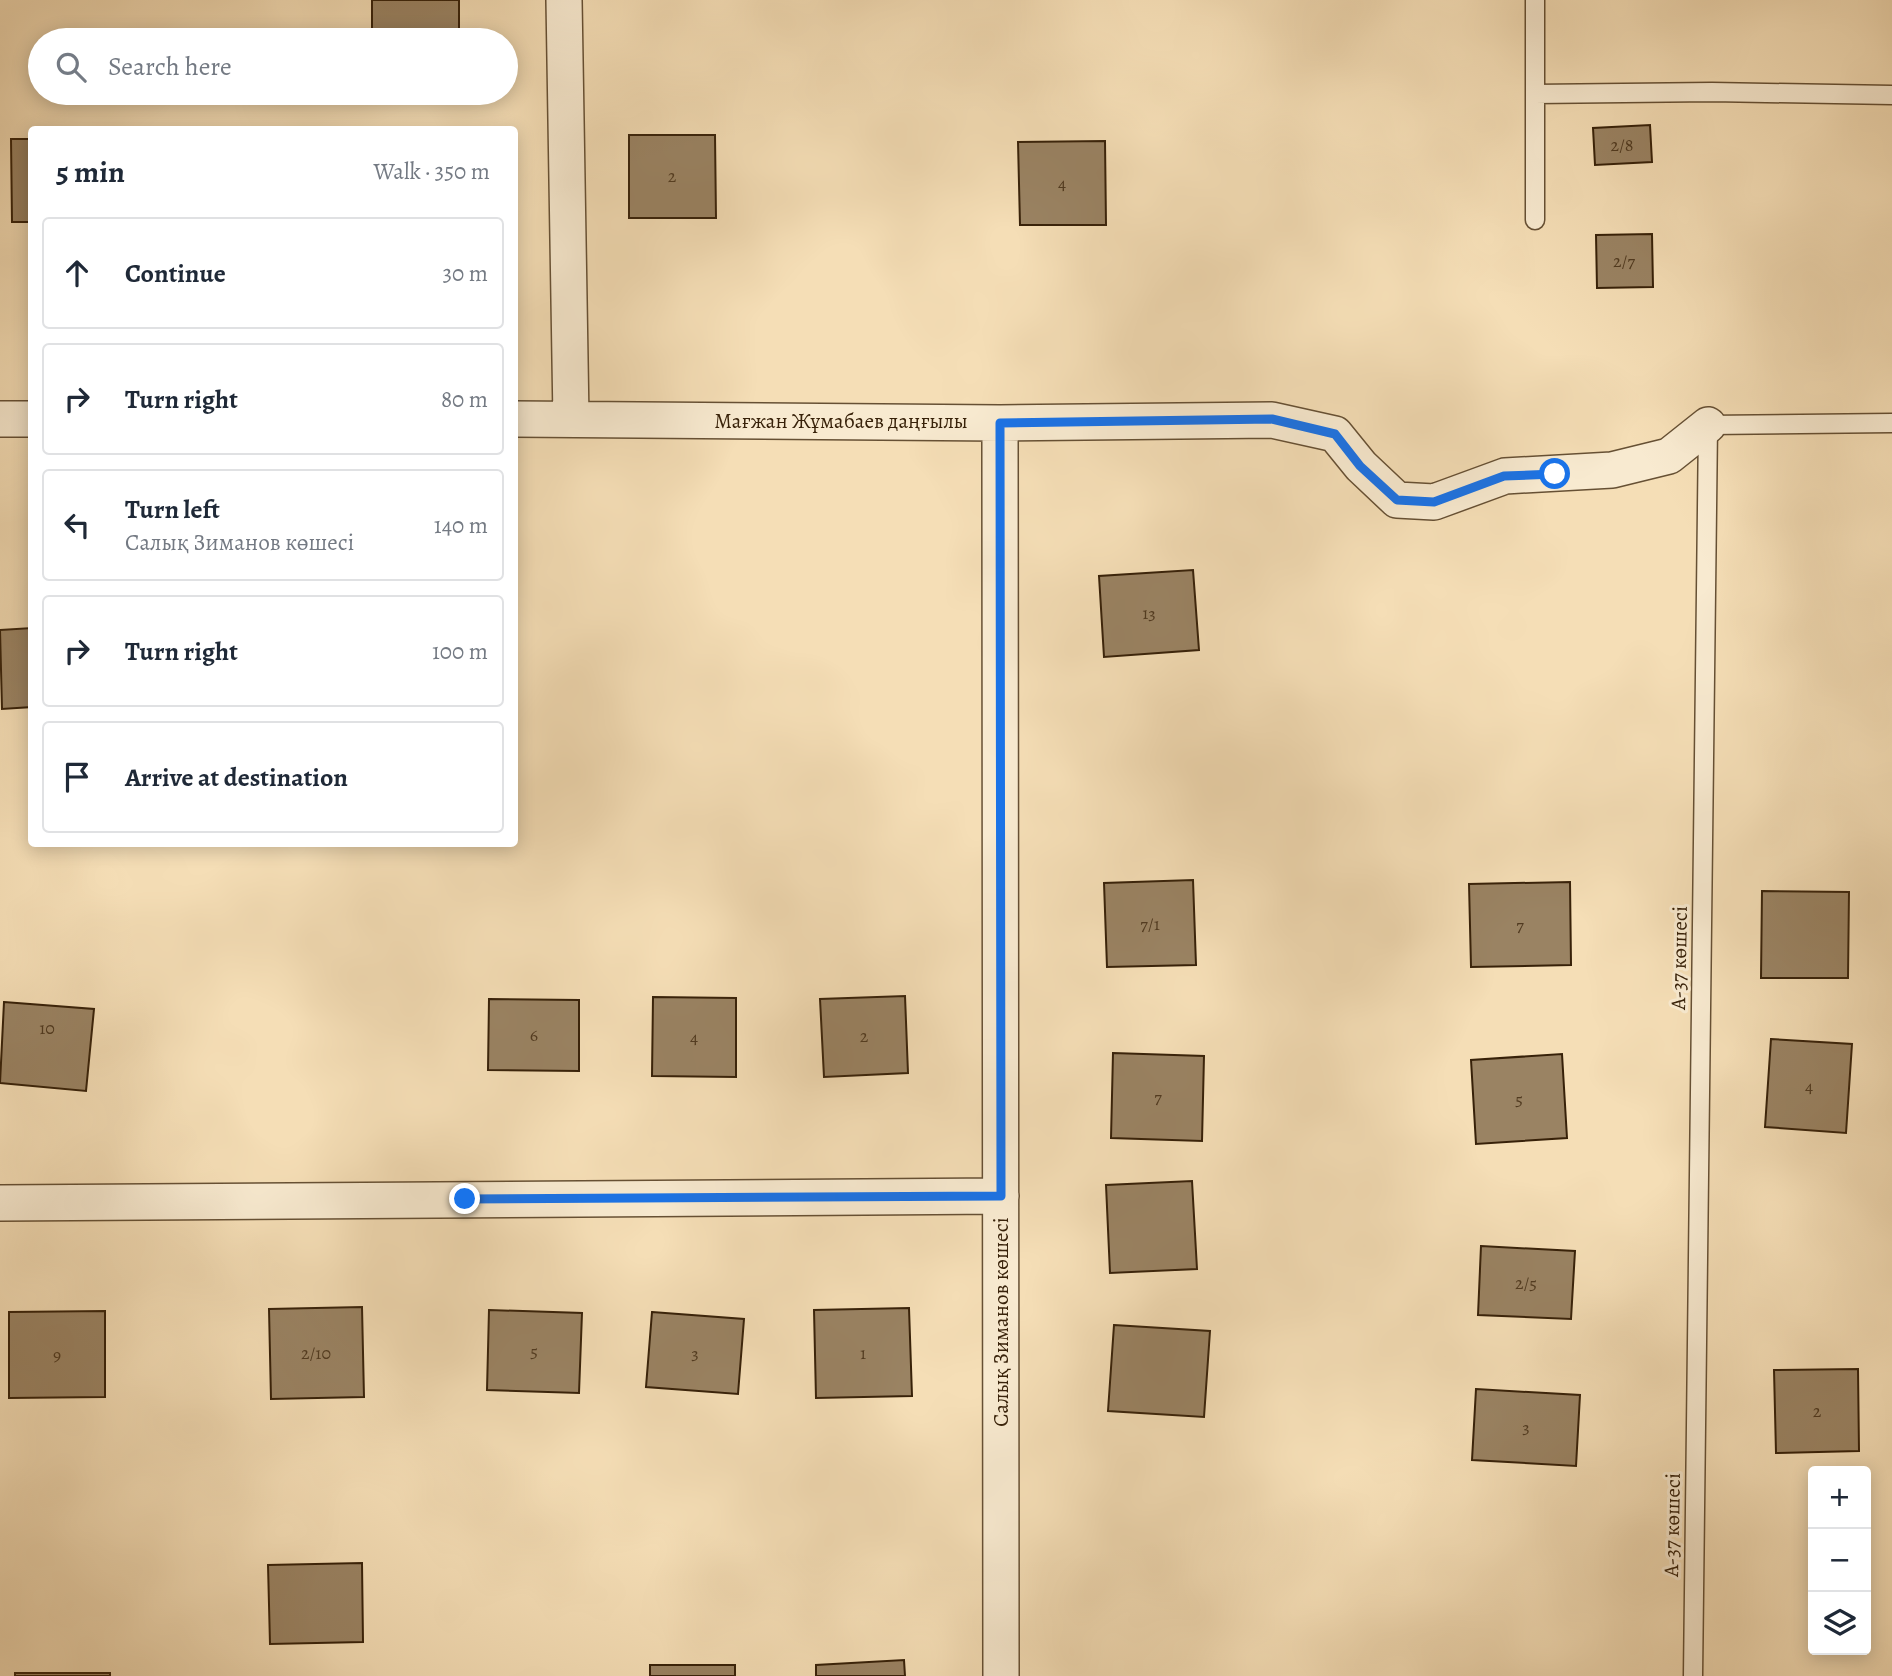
<!DOCTYPE html>
<html lang="en">
<head>
<meta charset="utf-8">
<style>
  body { margin:0; font-family:Alegreya,serif; background:#f2f2f3; color:#1f2937 }
  .controls { position:absolute; right:21px; bottom:21px; display:grid; overflow:hidden; border-radius:7px; box-shadow:0 4px 18px #0003 }
  .controls button { width:63px; height:63px; display:grid; place-items:center; padding:0; border:0; border-bottom:2px solid #e0e1e3; background:#fff; color:#1f2937; font:35px sans-serif }
  .stop { position:absolute; width:21px; height:21px; margin:-16px; border:5px solid #1a73e8; border-radius:50%; background:#fff }
  .stop.end { background:#1a73e8; border-color:#fff; box-shadow:0 2px 7px #0008 }
  .list { margin:0; padding:0; list-style:none }
  h2 { display:flex; justify-content:space-between; align-items:center; height:91px; margin:0; padding:0 28px; font-size:30px }
  h2 small { font-size:23px; font-weight:400; color:#747a83 }
  .list li { display:grid; grid-template-columns:46px 1fr auto; gap:21px; align-items:center; box-sizing:border-box; height:112px; margin:0 14px 14px; padding:0 14px; border:2px solid #e0e1e3; border-radius:7px }
  .list b { display:block; font-size:26px; white-space:nowrap }
  .list p { margin:0; font-size:23px; white-space:nowrap; color:#747a83 }
  .list em { font-size:23px; font-style:normal; color:#747a83 }
  .icon { flex:none; width:38px; height:38px; fill:none; stroke:currentColor; stroke-width:2; stroke-linecap:round; stroke-linejoin:round }
  .map { position:relative; flex:none; width:1892px; height:1676px; overflow:hidden }
  .search { position:absolute; background:#fff; box-shadow:0 4px 18px #0003; left:28px; top:28px; width:490px; height:77px; display:flex; align-items:center; gap:18px; box-sizing:border-box; padding:0 24px; border-radius:38px; color:#747a83; font-size:26px }
  .panel { position:absolute; background:#fff; box-shadow:0 4px 18px #0003; left:28px; top:126px; width:490px; height:721px; border-radius:7px }
  .map>svg:first-child { display:block }
  .building { fill:#9a8363; stroke:#372109; stroke-width:2 }
  .lines { fill:none; stroke-linecap:round; stroke-linejoin:round }
  .lane-casing { stroke:#665034; stroke-width:21 }
  .street-casing { stroke:#665034; stroke-width:38 }
  .lane { stroke:#f8ead0; stroke-width:18 }
  .street { stroke:#f8ead0; stroke-width:35 }
  .route { stroke:#1a73e8; stroke-width:9 }
  .labels { text-anchor:middle; dominant-baseline:central; stroke-width:6; stroke-linejoin:round; paint-order:stroke }
  .number-label { font-size:18px; fill:#503a20 }
  .street-label { font-size:21px; fill:#372109; stroke:#f8ead0 }
</style>
</head>
<body>
<div class="map">
<svg width="1892" height="1676" viewBox="0 0 1892 1676">
  <rect width="100%" height="100%" fill="#f5deb6"/>
  <filter id="stains"><feTurbulence type="fractalNoise" baseFrequency=".00286" numOctaves="4"/><feColorMatrix values="0 0 0 0 .2 0 0 0 0 .09 0 0 0 0 .02 0 0 0 .5 -.17"/></filter>
  <radialGradient id="worn" r=".72"><stop offset=".6" stop-color="#630" stop-opacity="0"/><stop offset="1" stop-color="#630" stop-opacity=".3"/></radialGradient>
  <path class="building" d="M372,0H459V40H372Z
    M1650,125L1652,162L1595,165L1593,128Z
    M629,135H715L716,218H629Z
    M11,139H32V222H12Z
    M1105,141L1106,225H1020L1018,142Z
    M1652,234L1653,287L1597,288L1596,235Z
    M1193,570L1199,650L1104,657L1099,576Z
    M32,628V707L2,709L0,630Z
    M1193,880L1196,965L1107,967L1104,883Z
    M1570,882L1571,965L1471,967L1469,884Z
    M1762,891L1849,892L1848,978H1761Z
    M905,996L908,1073L824,1077L820,999Z
    M653,997L736,998V1077L652,1076Z
    M489,999L579,1000V1071L488,1070Z
    M4,1002L94,1009L86,1091L0,1083Z
    M1771,1039L1852,1044L1846,1133L1765,1127Z
    M1113,1053L1204,1056L1202,1141L1111,1138Z
    M1562,1054L1567,1138L1476,1144L1471,1060Z
    M1192,1181L1197,1269L1110,1273L1106,1185Z
    M1481,1246L1575,1251L1571,1319L1478,1315Z
    M362,1307L364,1397L271,1399L269,1309Z
    M909,1308L912,1396L816,1398L814,1310Z
    M489,1310L582,1313L579,1393L487,1390Z
    M105,1311V1397L9,1398V1312Z
    M652,1312L744,1319L738,1394L646,1387Z
    M1114,1325L1210,1331L1204,1417L1108,1411Z
    M1858,1369L1859,1451L1776,1453L1774,1370Z
    M1476,1389L1580,1395L1576,1466L1472,1460Z
    M362,1563L363,1642L270,1644L268,1565Z
    M904,1660L905,1676H816V1665Z
    M650,1665H735V1676H650Z
    M15,1673H110V1676H15Z"/>
  <g class="lines">
    <g class="lane-casing">
      <path id="lane" d="M1535,0V94L1712,92L1892,95
        M1535,94V220
        M1693,1676L1708,425L1892,423"/>
    </g>
    <g class="street-casing">
      <path id="street" d="M564,0L571,419
        M0,419H32
        M514,419L1000,423L1272,420L1335,434L1361,466L1397,500L1434,502L1505,476L1612,470L1669,456L1708,425
        M1000,423L1001,1676
        M0,1203L1001,1196"/>
    </g>
    <use href="#lane" class="lane"/>
    <use href="#street" class="street"/>
  </g>
  <g class="lines">
    <path class="route" d="M465,1199L1001,1196L1000,423L1272,419L1335,434L1360,466L1397,500L1434,502L1504,476L1555,474"/>
  </g>
  <g class="labels">
    <g class="number-label">
      <text x="1622" y="145">2/8</text>
      <text x="672" y="176">2</text>
      <text x="1062" y="183">4</text>
      <text x="1624" y="261">2/7</text>
      <text x="1149" y="613">13</text>
      <text x="1150" y="924">7/1</text>
      <text x="1520" y="925">7</text>
      <text x="47" y="1028">10</text>
      <text x="534" y="1035">6</text>
      <text x="864" y="1036">2</text>
      <text x="694" y="1037">4</text>
      <text x="1809" y="1086">4</text>
      <text x="1158" y="1097">7</text>
      <text x="1519" y="1099">5</text>
      <text x="1526" y="1283">2/5</text>
      <text x="534" y="1351">5</text>
      <text x="316" y="1353">2/10</text>
      <text x="695" y="1353">3</text>
      <text x="863" y="1353">1</text>
      <text x="57" y="1355">9</text>
      <text x="1817" y="1411">2</text>
      <text x="1526" y="1427">3</text>
    </g>
    <g class="street-label">
      <text x="841" y="421">Мағжан Жұмабаев даңғылы</text>
      <text transform="translate(1679 958) rotate(-89)">А-37 көшесі</text>
      <text transform="translate(1001 1322) rotate(-90)">Салық Зиманов көшесі</text>
      <text transform="translate(1672 1525) rotate(-89)">А-37 көшесі</text>
    </g>
  </g>
  <rect width="100%" height="100%" filter="url(#stains)"/>
  <rect width="100%" height="100%" fill="url(#worn)"/>
</svg>
<div class="controls">
<button>+</button>
<button>−</button>
<button><svg class="icon" aria-label="layers" viewBox="0 0 24 24"><path d="M12 4l9 5-9 5-9-5zM3 14l9 5 9-5"/></svg></button>
</div>
<div class="stop" style="left:1555px;top:474px"></div>
<div class="stop end" style="left:465px;top:1199px"></div>
<div class="search"><svg class="icon" aria-label="search" viewBox="0 0 24 24"><circle cx="10" cy="10" r="6"/><path d="M15 15l6 6"/></svg>Search here</div>
<section class="panel">
<h2>5 min<small>Walk · 350 m</small></h2>
<ul class="list">
<li><svg class="icon" aria-label="ahead" viewBox="0 0 24 24"><path d="M12 20V5M6 11l6-6 6 6"/></svg><div><b>Continue</b></div><em>30 m</em></li>
<li><svg class="icon" aria-label="right" viewBox="0 0 24 24"><path d="M7 20v-9h11M14 6l5 5-5 5"/></svg><div><b>Turn right</b></div><em>80 m</em></li>
<li><svg class="icon" aria-label="left" viewBox="0 0 24 24"><path d="M17 20v-9H6M10 6l-5 5 5 5"/></svg><div><b>Turn left</b><p>Салық Зиманов көшесі</p></div><em>140 m</em></li>
<li><svg class="icon" aria-label="right" viewBox="0 0 24 24"><path d="M7 20v-9h11M14 6l5 5-5 5"/></svg><div><b>Turn right</b></div><em>100 m</em></li>
<li><svg class="icon" aria-label="arrive" viewBox="0 0 24 24"><path d="M6 21V4h12l-3 4 3 4H6"/></svg><div><b>Arrive at destination</b></div></li>
</ul>
</section>
</div>
</body>
</html>
